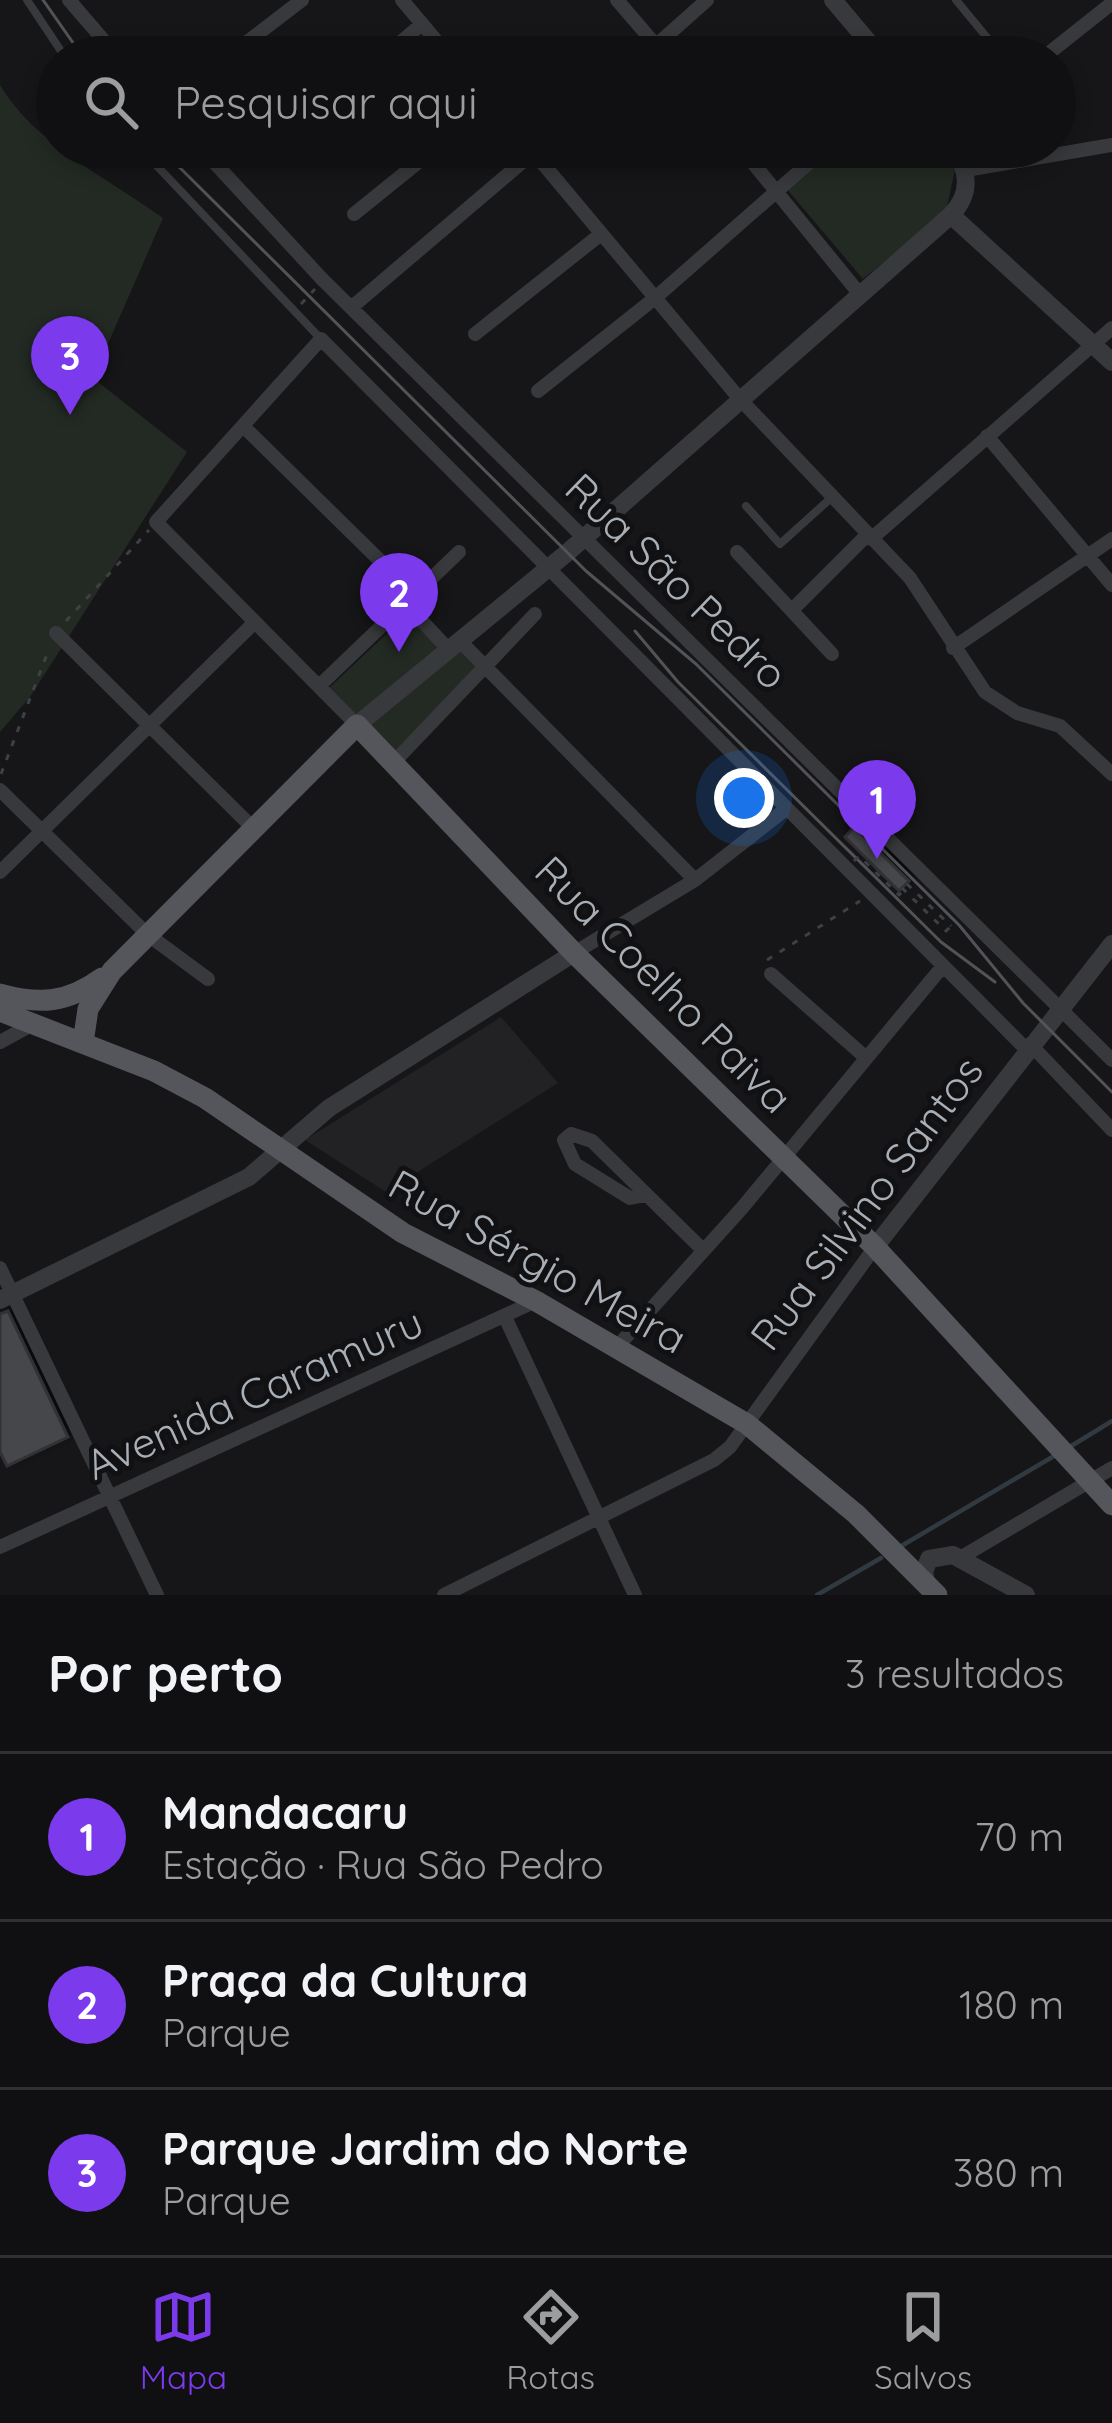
<!DOCTYPE html>
<html lang="pt">
<head>
<meta charset="utf-8">
<style>
  body { margin:0; font-family:Quicksand,sans-serif; background:#19191b; color:#f1f3f6 }
  .you { position:absolute; left:744px; top:798px; width:42px; height:42px; margin:-30px; border:9px solid #fff; border-radius:50%; background:#1a73e8; box-shadow:0 0 0 18px #1a73e833 }
  .badge { display:grid; place-items:center; width:78px; height:78px; border-radius:50%; background:#7c3aed; color:#fff; font-size:39px; font-weight:700 }
  .pin { position:absolute; translate:-50% -99px; filter:drop-shadow(0 3px 6px #0008) }
  .pin::after { content:''; position:absolute; top:63px; width:42px; height:36px; background:inherit; clip-path:polygon(0 0,100% 0,50% 100%) }
  .list { margin:0; padding:0; list-style:none }
  h2 { display:flex; justify-content:space-between; align-items:center; height:156px; margin:0; padding:0 48px; font-size:51px }
  h2 small { font-size:39px; font-weight:400; color:#9c9d9f }
  .list li { display:grid; grid-template-columns:78px 1fr auto; gap:36px; align-items:center; box-sizing:border-box; height:168px; padding:0 48px; border-top:3px solid #303032 }
  .list b { display:block; font-size:45px; white-space:nowrap }
  .list p { margin:0; font-size:39px; white-space:nowrap; color:#9c9d9f }
  .list em { font-size:39px; font-style:normal; color:#9c9d9f }
  .icon { flex:none; width:66px; height:66px; fill:none; stroke:currentColor; stroke-width:2; stroke-linecap:round; stroke-linejoin:round }
  .map { position:relative; flex:none; width:1112px; height:1595px; overflow:hidden }
  .search { position:absolute; background:#101012; box-shadow:0 6px 18px #0003; left:36px; right:36px; top:36px; height:132px; display:flex; align-items:center; gap:30px; box-sizing:border-box; padding:0 42px; border-radius:66px; color:#9c9d9f; font-size:45px }
  .sheet { height:660px; background:#101012 }
  nav { display:flex; justify-content:space-around; align-items:center; box-sizing:border-box; height:168px; border-top:3px solid #303032; background:#101012; font-size:33px; color:#9c9d9f }
  nav a { display:grid; justify-items:center; gap:6px }
  nav .on { color:#7c3aed }
  .map>svg:first-child { display:block }
  .built { fill:#222225 }
  .green { fill:#232a23 }
  .lines { fill:none; stroke-linecap:round; stroke-linejoin:round }
  .stream { stroke:#303a40; stroke-width:4.5 }
  .building { fill:#45464b; stroke:#303134; stroke-width:3; filter:url(#shadow) }
  .path { stroke:#3e4043; stroke-width:3; stroke-dasharray:6 9; stroke-linecap:butt }
  .service { stroke:#38393c; stroke-width:8 }
  .minor { stroke:#38393c; stroke-width:14 }
  .tertiary { stroke:#38393c; stroke-width:18 }
  .primary { stroke:#54565b; stroke-width:21 }
  .tram { stroke:#515357; stroke-width:3 }
  .path-bridge { stroke:#3e4043; stroke-width:3; stroke-dasharray:6 9; stroke-linecap:butt }
  .labels { text-anchor:middle; dominant-baseline:central; stroke-width:10; stroke-linejoin:round; paint-order:stroke }
  .street-label { font-size:42px; fill:#a9afb7; stroke:#111113 }
</style>
</head>
<body>
<div class="map">
<svg width="1112" height="1595" viewBox="0 0 1112 1595">
  <defs>
    <filter id="shadow"><feDropShadow dx="7" dy="-7" stdDeviation="6" flood-color="#0009"/></filter>
  </defs>
  <rect width="100%" height="100%" fill="#161618"/>
  <path class="built" d="M501,1017L558,1083L386,1192L305,1140Z"/>
  <path class="green" d="M0,85C35,144 106,177 163,218L93,378L187,452L30,697L0,732Z
    M834,147H937L955,170L946,211L863,279L786,188Z
    M414,608L445,642L358,716L329,688Z
    M458,647L479,670L393,756L368,727Z"/>
  <g class="lines">
    <path class="stream" d="M1068,1448L1112,1421
      M903,1545L1054,1456
      M817,1595L881,1558"/>
  </g>
  <path class="building" d="M854,827L909,881L899,891L845,837Z
    M8,1311L68,1437L7,1466L0,1452V1314Z"/>
  <g class="lines">
    <path class="path" d="M301,304L315,289
      M66,621L149,530
      M1,774L49,649
      M902,888L946,931L951,926
      M767,960L860,901"/>
    <path class="service" d="M27,0L65,57
      M956,0L1003,57
      M139,147L320,338
      M746,506L780,544L831,498"/>
    <path class="minor" d="M69,0L118,57
      M402,0L450,57
      M617,0L666,57
      M238,49L302,0
      M383,57L422,24
      M643,57L707,0
      M1044,57L1112,3
      M200,147L322,279L1112,1060
      M529,147L739,398L910,578L985,692L1017,713L1060,726L1112,774
      M740,147L858,292
      M966,170L1112,145
      M354,214L437,147
      M352,307L540,147
      M475,334L601,234
      M538,391L655,298L827,147
      M243,426L417,597
      M987,436L1112,585
      M871,539L1112,328
      M737,552L832,654
      M407,605L448,649
      M794,608L867,535
      M56,633L253,828
      M460,641L695,880
      M953,648L1112,539
      M319,686L459,552
      M357,725L156,522L321,339L1026,1049
      M393,763L535,614
      M0,790L147,934L208,979
      M0,872L255,622
      M574,953L695,880L786,809
      M771,974L864,1056
      M0,1042L33,1024
      M1030,1044L1112,1130
      M645,1195L630,1198L575,1164L564,1140L571,1134L592,1141L702,1249
      M0,1268L157,1595
      M505,1317L635,1595
      M616,1348L742,1208L943,966
      M0,1547L536,1301
      M960,1558L1112,1468
      M444,1595L714,1460L730,1447L875,1247"/>
    <path class="tertiary" d="M833,0L881,57
      M951,215L1112,362
      M357,725L568,552L951,215C972,193 969,171 953,147
      M875,1247L1112,944
      M0,1300L249,1177L329,1108L574,953
      M927,1587L924,1572L929,1559L953,1555L1026,1595"/>
    <path class="primary" d="M0,994C40,1005 67,1003 102,978
      M0,1011L154,1071L205,1098L403,1233L536,1301L747,1424L856,1514L937,1595
      M83,1043L88,1009L112,971L357,725L574,953L875,1247L1112,1505"/>
    <path class="tram" d="M43,0L83,57
      M159,147L586,571L696,664L959,925L1023,1003L1112,1092
      M635,631L678,682L941,942L995,982"/>
    <path class="path-bridge" d="M854,861L859,856L899,895L908,885L951,926"/>
  </g>
  <g class="labels">
    <g class="street-label">
      <text transform="translate(677 581) rotate(44)">Rua São Pedro</text>
      <text transform="translate(664 984) rotate(45)">Rua Coelho Paiva</text>
      <text transform="translate(866 1203) rotate(-53)">Rua Silvino Santos</text>
      <text transform="translate(538 1261) rotate(29)">Rua Sérgio Meira</text>
      <text transform="translate(254 1393) rotate(-24)">Avenida Caramuru</text>
    </g>
  </g>
</svg>
<div class="you"></div>
<div class="pin badge" style="left:877px;top:859px">1</div>
<div class="pin badge" style="left:399px;top:652px">2</div>
<div class="pin badge" style="left:70px;top:415px">3</div>
<div class="search"><svg class="icon" aria-label="search" viewBox="0 0 24 24"><circle cx="10" cy="10" r="6"/><path d="M15 15l6 6"/></svg>Pesquisar aqui</div>
</div>
<section class="sheet">
<h2>Por perto<small>3 resultados</small></h2>
<ul class="list">
<li><span class="badge">1</span><div><b>Mandacaru</b><p>Estação · Rua São Pedro</p></div><em>70 m</em></li>
<li><span class="badge">2</span><div><b>Praça da Cultura</b><p>Parque</p></div><em>180 m</em></li>
<li><span class="badge">3</span><div><b>Parque Jardim do Norte</b><p>Parque</p></div><em>380 m</em></li>
</ul>
</section>
<nav>
<a class="on"><svg class="icon" aria-label="map" viewBox="0 0 24 24"><path d="M3 6l6-2 6 2 6-2v14l-6 2-6-2-6 2zM9 4v14M15 6v14"/></svg>Mapa</a>
<a><svg class="icon" aria-label="directions" viewBox="0 0 24 24"><path d="M12 3l9 9-9 9-9-9zM9 14v-3h6M13 9l2 2-2 2"/></svg>Rotas</a>
<a><svg class="icon" aria-label="saved" viewBox="0 0 24 24"><path d="M7 4h10v16l-5-4-5 4z"/></svg>Salvos</a>
</nav>
</body>
</html>
